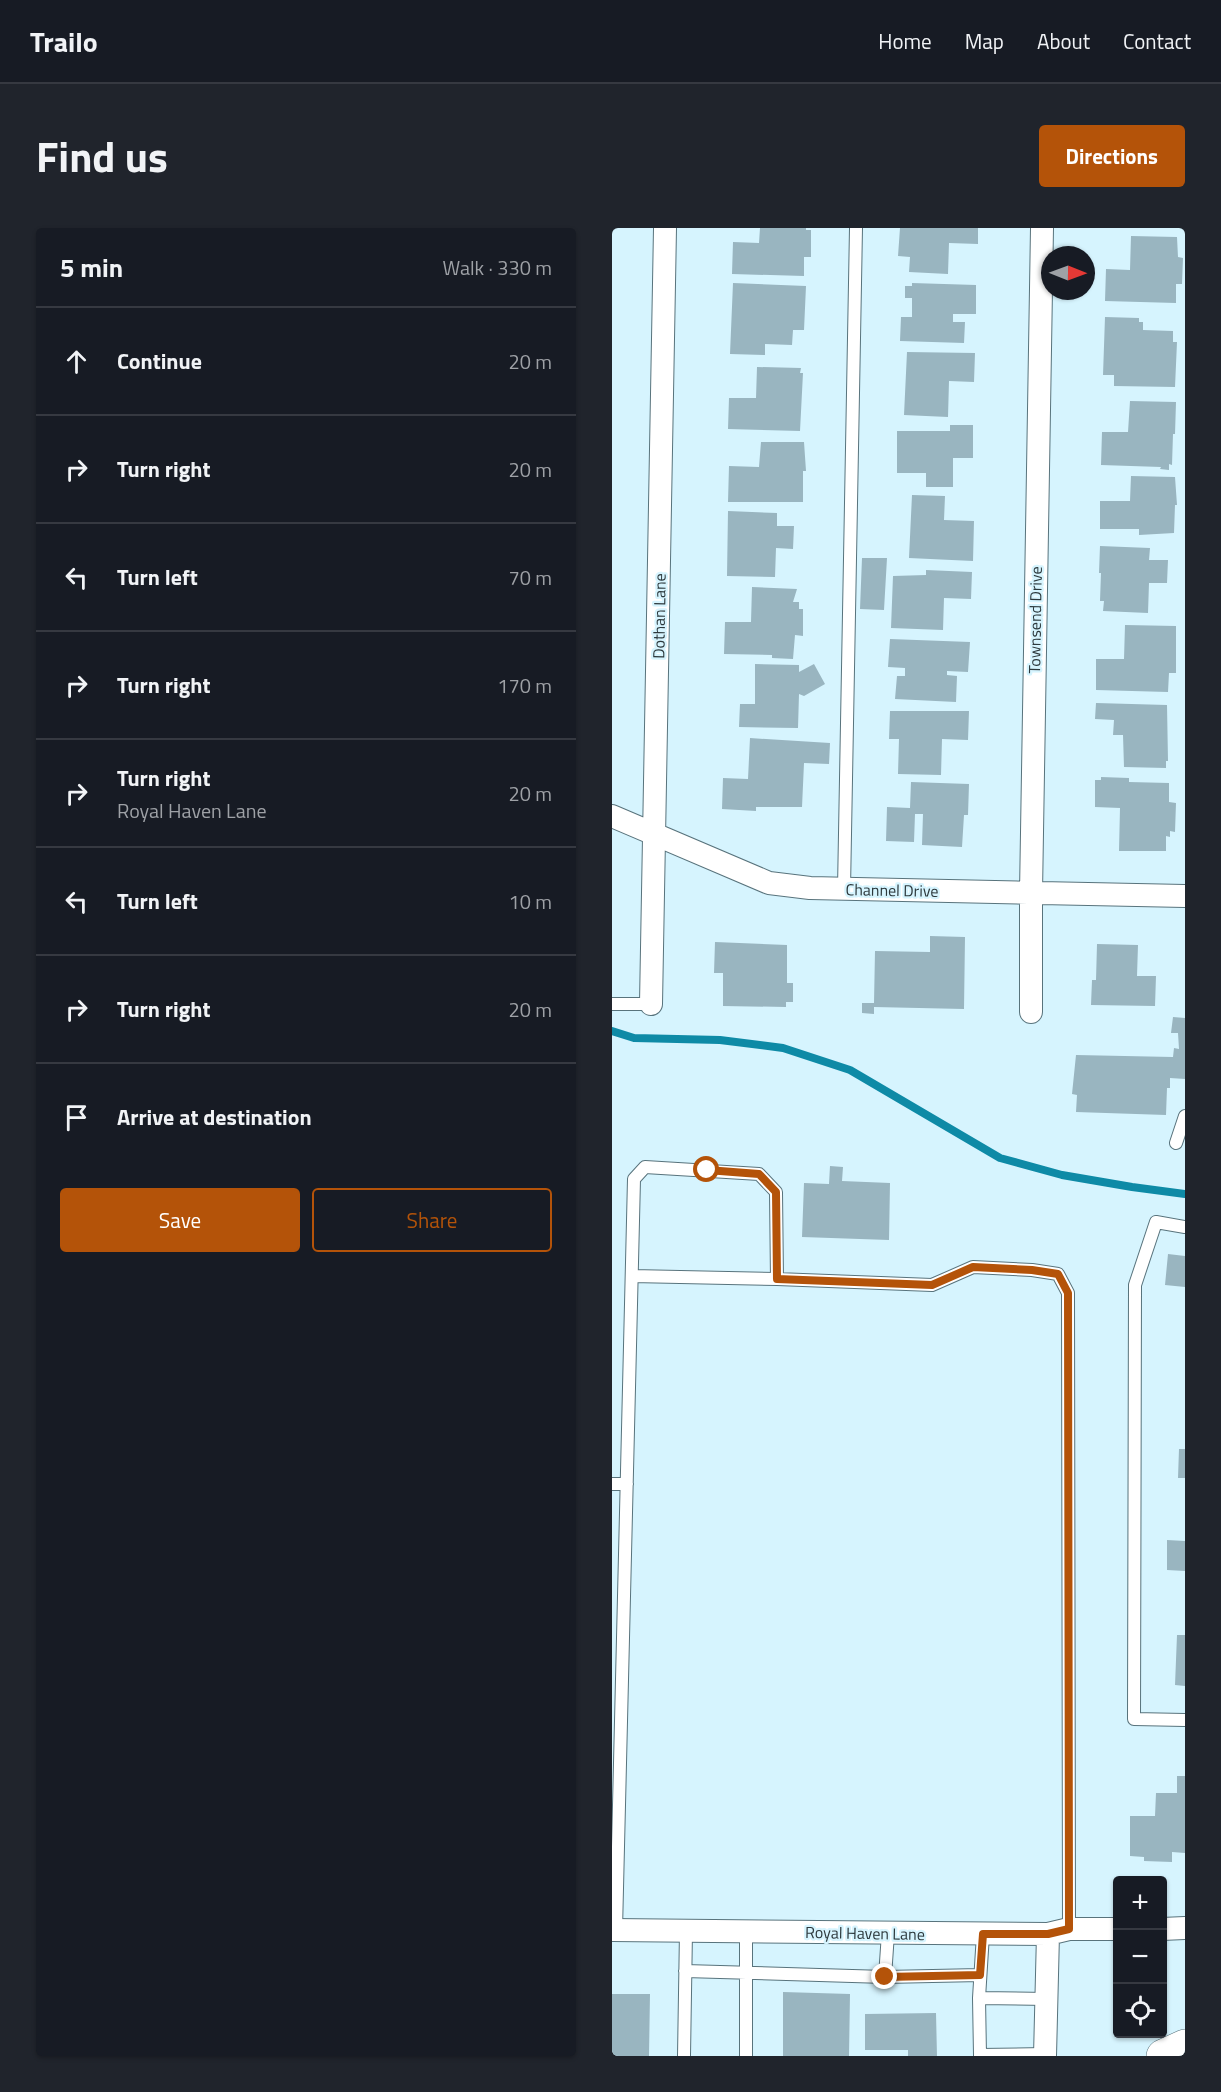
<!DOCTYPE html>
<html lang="en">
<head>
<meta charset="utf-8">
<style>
  body { margin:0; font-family:"Titillium Web",sans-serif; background:#20242c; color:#f1f3f6 }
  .controls { position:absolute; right:18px; bottom:18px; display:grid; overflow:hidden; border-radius:6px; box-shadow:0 2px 4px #0004 }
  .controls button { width:54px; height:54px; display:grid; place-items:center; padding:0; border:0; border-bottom:2px solid #363941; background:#171b24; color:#f1f3f6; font:30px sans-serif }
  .compass { position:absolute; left:429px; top:18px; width:54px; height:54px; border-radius:50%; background:#171b24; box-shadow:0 2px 4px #0004; rotate:91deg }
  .stop { position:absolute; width:18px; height:18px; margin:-14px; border:4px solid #b45309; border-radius:50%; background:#fff }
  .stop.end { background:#b45309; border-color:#fff; box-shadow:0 2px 6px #0008 }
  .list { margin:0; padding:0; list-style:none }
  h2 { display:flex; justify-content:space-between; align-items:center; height:78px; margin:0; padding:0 24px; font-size:26px }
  h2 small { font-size:20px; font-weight:400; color:#9ea1a6 }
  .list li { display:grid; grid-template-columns:39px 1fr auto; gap:18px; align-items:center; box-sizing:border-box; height:108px; padding:0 24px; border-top:2px solid #363941 }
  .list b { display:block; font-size:22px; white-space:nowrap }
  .list p { margin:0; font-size:20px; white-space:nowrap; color:#9ea1a6 }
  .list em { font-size:20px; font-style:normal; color:#9ea1a6 }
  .actions { display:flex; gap:12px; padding:18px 24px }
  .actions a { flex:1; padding:14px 0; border:2px solid #b45309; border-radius:6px; text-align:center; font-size:21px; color:#b45309 }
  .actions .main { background:#b45309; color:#fff }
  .icon { flex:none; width:33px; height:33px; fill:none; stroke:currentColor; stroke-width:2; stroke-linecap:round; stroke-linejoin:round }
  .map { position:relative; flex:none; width:573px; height:1828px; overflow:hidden; border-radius:6px }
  header { display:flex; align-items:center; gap:36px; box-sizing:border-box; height:84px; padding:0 30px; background:#171b24; border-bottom:2px solid #363941 }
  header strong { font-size:28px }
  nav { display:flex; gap:33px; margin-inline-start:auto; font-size:21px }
  .intro { display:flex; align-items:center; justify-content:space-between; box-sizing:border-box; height:144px; padding:0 36px }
  h1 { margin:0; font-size:42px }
  .button { padding:15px 27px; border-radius:6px; background:#b45309; color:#fff; font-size:21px; font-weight:700 }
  main { display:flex; gap:36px; padding:0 36px }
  aside { flex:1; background:#171b24; border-radius:6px; box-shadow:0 2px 4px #0004 }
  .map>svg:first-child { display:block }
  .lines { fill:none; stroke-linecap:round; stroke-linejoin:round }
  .stream { stroke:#0e8aa6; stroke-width:8 }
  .building { fill:#99b5c0 }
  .lane-casing { stroke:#58737c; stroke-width:14 }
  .street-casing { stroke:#58737c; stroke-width:24 }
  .secondary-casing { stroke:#58737c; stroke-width:34 }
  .lane { stroke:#fff; stroke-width:12 }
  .street { stroke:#fff; stroke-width:22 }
  .secondary { stroke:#fff; stroke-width:33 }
  .route { stroke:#b45309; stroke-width:8 }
  .labels { text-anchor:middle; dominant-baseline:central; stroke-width:4.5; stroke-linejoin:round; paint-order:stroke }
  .street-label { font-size:16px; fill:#2c383c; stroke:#d6f4fe }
</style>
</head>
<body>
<header>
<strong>Trailo</strong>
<nav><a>Home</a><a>Map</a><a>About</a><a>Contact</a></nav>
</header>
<div class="intro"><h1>Find us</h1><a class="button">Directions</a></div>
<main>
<aside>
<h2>5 min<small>Walk · 330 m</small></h2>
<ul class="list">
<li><svg class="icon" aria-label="ahead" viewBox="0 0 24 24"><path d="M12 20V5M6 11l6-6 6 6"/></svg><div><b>Continue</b></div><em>20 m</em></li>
<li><svg class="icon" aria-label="right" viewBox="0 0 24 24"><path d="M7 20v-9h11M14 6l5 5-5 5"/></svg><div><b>Turn right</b></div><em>20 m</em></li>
<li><svg class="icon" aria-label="left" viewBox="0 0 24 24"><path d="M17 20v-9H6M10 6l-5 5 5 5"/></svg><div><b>Turn left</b></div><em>70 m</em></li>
<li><svg class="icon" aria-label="right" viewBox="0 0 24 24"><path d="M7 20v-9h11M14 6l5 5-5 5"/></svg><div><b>Turn right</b></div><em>170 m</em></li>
<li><svg class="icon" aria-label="right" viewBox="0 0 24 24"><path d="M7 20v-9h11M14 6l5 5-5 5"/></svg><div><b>Turn right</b><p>Royal Haven Lane</p></div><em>20 m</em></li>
<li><svg class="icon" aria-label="left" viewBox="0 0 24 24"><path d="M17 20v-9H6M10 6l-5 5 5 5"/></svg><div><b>Turn left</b></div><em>10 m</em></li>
<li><svg class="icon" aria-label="right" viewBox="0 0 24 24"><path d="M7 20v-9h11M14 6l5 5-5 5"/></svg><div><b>Turn right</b></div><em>20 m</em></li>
<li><svg class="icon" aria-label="arrive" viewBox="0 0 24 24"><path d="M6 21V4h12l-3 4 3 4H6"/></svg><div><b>Arrive at destination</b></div></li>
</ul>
<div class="actions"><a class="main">Save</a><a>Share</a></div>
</aside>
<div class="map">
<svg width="573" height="1828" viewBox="0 0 573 1828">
  <rect width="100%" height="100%" fill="#d6f4fe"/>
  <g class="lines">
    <path class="stream" d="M0,803L22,810L108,812L171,820L238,842L388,930L450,947L520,959L573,966"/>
  </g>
  <path class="building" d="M148,0H194V2H199V29H192V48L120,46L121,14L147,15Z
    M288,0H366V16L337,15L336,46L297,44L298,29L286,28Z
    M519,8L565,9L566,29L571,30L570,56H564V75L493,73L494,41L518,42Z
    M121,55L194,58L192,102H181L180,117L153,116V127L118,126Z
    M300,55L364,57V86H341V94H353L352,115L288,113L289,89H300V70H293V58H300Z
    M493,89L527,90V94H531V102L561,103V114H565L563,159L502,158V147H491Z
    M295,124L363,125L362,154L337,153L336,189L292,187Z
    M145,139L189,140L188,145H191L188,203L116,201L117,170H144Z
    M518,173L564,174L563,206H561L560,237L557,236V242L548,241L549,239L489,237L490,204H516Z
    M338,197H361V230H341V259H314V245H285V203H338Z
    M149,214H192L194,243H191V274H116L117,238L147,239Z
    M519,248L563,249L565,277H563L562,305L527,307V301H488V273H518Z
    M300,267L333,268L332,292L362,293L361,333L297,330Z
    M116,283L165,285V298H182L181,321L164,320L163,349L115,348Z
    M488,318L538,320L537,332H556L555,355H537L536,385L491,383L492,373H488L489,345H487Z
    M250,330H275L272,382L248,381Z
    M314,342L360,344L359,371L332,370L331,402L279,400L281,348L314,347Z
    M140,359L185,361L181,374H187V381H191V408L183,407L181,431L160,430V427L112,426L113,394H139Z
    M513,397L564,398V445H557L556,464L484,462V431H512Z
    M278,411L358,414L356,444L335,443V447L345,448L344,474L283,471L285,448H293V440L276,439Z
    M143,436L187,437V444L202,436L213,456L192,468L187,466L186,500L127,499L128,476H143Z
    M484,475L555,477L556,533H554V540L512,539L511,507H501L502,492L483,491Z
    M278,483H357L356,512L330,511L329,547L286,546L287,511H277Z
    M138,510L218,515L217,536L192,535L190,579H144V583L110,581L111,550L136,551Z
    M489,549L517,550V554L557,555V574L564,575L563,604L558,603V609L554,608V623H507L508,580L483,579V552H489Z
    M299,554L357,556L356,587H352L350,619L310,617L311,586H303L302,614L274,613L275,579L298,580Z
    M318,708L353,709L352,781L262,779V786L250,785V775H262L263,723L318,724Z
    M103,714L175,717V755H181V774H174V779L111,778V745H102Z
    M485,716L526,717L525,748H544L543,778L479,777L480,752H484Z
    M561,789L573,790V851L558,850V860H555L554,887L464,884L465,867L460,866L464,827L561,829L562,820L567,821L566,805H559Z
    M218,938L231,939L230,953L278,955L277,1012L190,1009L192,955L217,956Z
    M556,1026L573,1028V1059L553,1057Z
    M567,1221H573V1250H566Z
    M555,1312L573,1313V1343L555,1342Z
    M565,1407H573V1458L563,1457Z
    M565,1548H573V1625L560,1624V1634L532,1633V1629L518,1628V1588H543L544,1565H565Z
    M171,1764L238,1766L237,1828H171Z
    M0,1766H38L37,1828H0Z
    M324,1785L325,1828H296V1822H253V1786Z"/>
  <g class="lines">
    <g class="lane-casing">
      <path id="lane" d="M232,661L244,0
        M0,776H39
        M564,915L573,888
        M573,999L544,994L523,1057L522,1491L573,1492
        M20,1048L165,1051
        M0,1256H15
        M4,1702L22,951L33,939L147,946L164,964L165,1051L320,1057L361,1039L420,1042L446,1046L456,1065L457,1701
        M134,1703V1828
        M276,1705L273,1749L368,1747
        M371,1706L367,1770L368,1827L433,1826
        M73,1743L273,1749
        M367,1770L435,1771
        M72,1828L74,1703"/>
    </g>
    <g class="street-casing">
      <path id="street" d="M0,588L157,655L198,660L573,668
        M39,776L53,0
        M419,784V665L430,0
        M550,1701L573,1700
        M0,1702L436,1706L457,1701H506
        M433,1828L436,1706"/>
    </g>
    <g class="secondary-casing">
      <path id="secondary" d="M551,1828L573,1818"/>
    </g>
    <use href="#lane" class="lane"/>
    <use href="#street" class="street"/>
    <use href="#secondary" class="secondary"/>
  </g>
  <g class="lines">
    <path class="route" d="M95,942L147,946L164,964L165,1051L320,1057L361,1039L420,1042L446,1046L456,1065L457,1701L436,1706H371L368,1747L273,1749"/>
  </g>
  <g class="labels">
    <g class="street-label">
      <text transform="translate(47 388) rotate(-89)">Dothan Lane</text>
      <text transform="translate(423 392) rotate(-89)">Townsend Drive</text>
      <text transform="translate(280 662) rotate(1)">Channel Drive</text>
      <text transform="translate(253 1705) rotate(1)">Royal Haven Lane</text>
    </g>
  </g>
</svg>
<div class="controls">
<button>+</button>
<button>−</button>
<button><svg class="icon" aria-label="locate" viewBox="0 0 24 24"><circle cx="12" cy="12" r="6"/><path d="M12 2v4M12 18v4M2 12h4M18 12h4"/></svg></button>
</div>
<svg class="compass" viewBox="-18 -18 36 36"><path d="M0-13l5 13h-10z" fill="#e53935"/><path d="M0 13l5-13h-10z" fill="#9ea1a6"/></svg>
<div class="stop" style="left:95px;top:942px"></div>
<div class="stop end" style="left:273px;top:1749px"></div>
</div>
</main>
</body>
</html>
